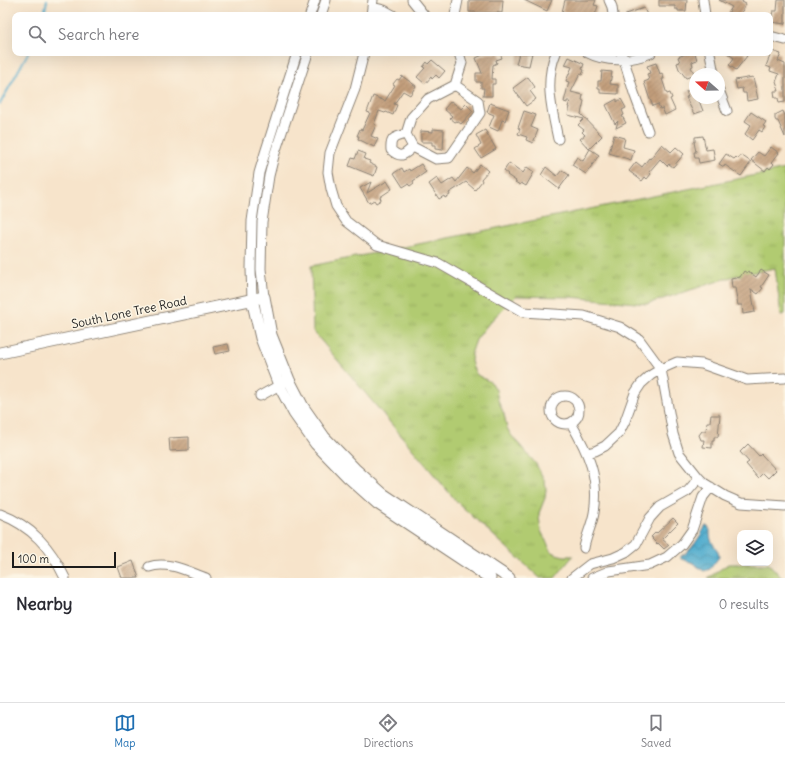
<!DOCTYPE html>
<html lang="en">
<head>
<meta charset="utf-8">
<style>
  body { margin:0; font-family:Delius,sans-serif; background:#f7f7f7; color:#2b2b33 }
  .controls { position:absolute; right:12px; bottom:12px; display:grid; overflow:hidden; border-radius:8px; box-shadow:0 4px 16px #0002 }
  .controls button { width:36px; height:36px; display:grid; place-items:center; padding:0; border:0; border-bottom:1px solid #e1e1e2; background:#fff; color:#2b2b33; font:20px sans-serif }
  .compass { position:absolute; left:689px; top:68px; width:36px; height:36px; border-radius:50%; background:#fff; box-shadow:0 4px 16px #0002; rotate:290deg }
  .scale { position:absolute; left:12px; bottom:10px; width:104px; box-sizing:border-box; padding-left:4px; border:2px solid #1c1c1c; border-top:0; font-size:11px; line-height:14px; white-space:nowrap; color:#1c1c1c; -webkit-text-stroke:3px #fcf5e5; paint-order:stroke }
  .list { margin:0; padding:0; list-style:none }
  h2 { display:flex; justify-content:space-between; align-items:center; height:52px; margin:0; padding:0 16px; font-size:17px }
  h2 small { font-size:13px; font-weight:400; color:#7c7c81 }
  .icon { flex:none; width:22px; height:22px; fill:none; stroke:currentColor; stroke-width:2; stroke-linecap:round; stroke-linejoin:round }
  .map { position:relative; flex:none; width:785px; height:578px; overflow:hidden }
  .search { position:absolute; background:#fff; box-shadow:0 4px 16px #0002; left:12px; right:12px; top:12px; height:44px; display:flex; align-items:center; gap:10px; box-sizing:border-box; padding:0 14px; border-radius:8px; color:#7c7c81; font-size:15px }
  .sheet { height:124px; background:#fff }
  nav { display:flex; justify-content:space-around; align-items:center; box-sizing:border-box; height:56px; border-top:1px solid #e1e1e2; background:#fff; font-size:11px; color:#7c7c81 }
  nav a { display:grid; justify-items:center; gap:2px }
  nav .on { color:#1f6fb2 }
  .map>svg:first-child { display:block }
  .grass { fill:url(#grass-tufts); stroke:#667446 }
  .water { fill:url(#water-waves); stroke:#366475 }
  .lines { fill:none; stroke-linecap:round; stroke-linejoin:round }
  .stream { stroke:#50acce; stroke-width:2 }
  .building { fill:url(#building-hatch) }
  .minor-casing { stroke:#8a8074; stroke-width:11 }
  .major-casing { stroke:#8a8074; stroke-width:13 }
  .minor { stroke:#fff; stroke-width:9 }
  .major { stroke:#fff; stroke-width:11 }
  .labels { text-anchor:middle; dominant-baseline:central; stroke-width:3; stroke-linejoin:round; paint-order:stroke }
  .street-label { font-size:12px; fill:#1c1c1c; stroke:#fcf5e5 }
</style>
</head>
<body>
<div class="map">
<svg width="785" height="578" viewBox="0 0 785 578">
  <defs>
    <pattern id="grass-tufts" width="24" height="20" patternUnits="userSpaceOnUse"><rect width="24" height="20" fill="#b1cb71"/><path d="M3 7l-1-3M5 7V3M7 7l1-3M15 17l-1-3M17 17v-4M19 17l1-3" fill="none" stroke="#98ae61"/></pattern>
    <pattern id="water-waves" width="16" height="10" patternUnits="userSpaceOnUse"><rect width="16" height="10" fill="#50acce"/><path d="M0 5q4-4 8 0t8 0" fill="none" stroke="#428ba6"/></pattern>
    <pattern id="building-hatch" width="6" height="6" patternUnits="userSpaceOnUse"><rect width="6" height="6" fill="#c29e7c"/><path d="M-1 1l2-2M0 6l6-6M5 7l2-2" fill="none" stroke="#9d8065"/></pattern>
  </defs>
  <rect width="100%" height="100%" fill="#fcf5e5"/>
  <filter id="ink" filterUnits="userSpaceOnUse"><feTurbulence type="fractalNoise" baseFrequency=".025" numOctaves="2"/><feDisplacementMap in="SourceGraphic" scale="8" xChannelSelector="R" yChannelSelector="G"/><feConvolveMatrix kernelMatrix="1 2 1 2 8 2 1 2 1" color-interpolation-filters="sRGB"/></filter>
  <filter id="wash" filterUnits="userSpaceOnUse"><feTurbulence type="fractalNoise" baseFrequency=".012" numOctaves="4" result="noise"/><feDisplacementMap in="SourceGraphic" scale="16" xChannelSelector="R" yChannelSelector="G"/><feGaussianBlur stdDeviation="0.9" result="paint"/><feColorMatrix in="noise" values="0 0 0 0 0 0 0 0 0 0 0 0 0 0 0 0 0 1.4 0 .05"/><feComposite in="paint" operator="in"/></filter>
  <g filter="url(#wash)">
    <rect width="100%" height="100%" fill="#f7e4cb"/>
    <path class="grass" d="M785,169V314L781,315L775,268L731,277L647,304L570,297L516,296L489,323L482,332L476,340L472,351L471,361L473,368L477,375L492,383L496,390L498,400L504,414L507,428L511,435L536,464L545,482L546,490L545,498L539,513V517L541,531L551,551L556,554L564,556H573L555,578H540L457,502L313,331L311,266L771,172Z
      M728,564H769L782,578H708Z"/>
    <path class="water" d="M707,526L710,530C709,546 718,545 719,557L710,569L704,571L699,568L694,563L681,559V556C690,553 701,535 705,527Z"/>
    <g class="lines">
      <path class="stream" d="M44,15L47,0
        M0,104L28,53"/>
    </g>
    <g id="blocks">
      <path class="building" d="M469,0H503L502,13L469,12Z
        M524,0H552L547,11Z
        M565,0H596L594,5L598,6L595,15H573L562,12Z
        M659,0H687L686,11H678V9H675V6H659Z
        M719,0H743L742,2L746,4L740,15H727L732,7Z
        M778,0H785V24L771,22L773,11H777Z
        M644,8L647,15H626V14Z
        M772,51L781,54L778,61L785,64V102L779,103L778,98H775L774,91H779L776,82L779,74L770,71L771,68L766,66Z
        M487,53H500L502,58L496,60L497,63L493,65L492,79H495V84H492V96H483L484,88H481V82H476V73H482L476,58Z
        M519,53H532L529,66L516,64Z
        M688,53H695L697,60L692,62L693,66L691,67L695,75L686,78L679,69L677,63L680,62L678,57Z
        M727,53H743L747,56L736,70L729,65L734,58Z
        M569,57L584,64L582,69L584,70L582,75L580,74L571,92L583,95L582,100L584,101L581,114L602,136L589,149L580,139L585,135L582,132L584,130L578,125L584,119L568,115L570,107H568L570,101H567V103L564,102L569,82L566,81L572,67L565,65Z
        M432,60L445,71L439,78L436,75L432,79L431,77L425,84L417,77L425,68L423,67L427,62L428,64Z
        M656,63L660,74L662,73L664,79H662L667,94L670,93L672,98L670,99L675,110L665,115L662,108L660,109L658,104L653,106L649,97L644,82L649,80L647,74L650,73L647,66Z
        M602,71L612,72L610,84L618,85V94L600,93V88H598V81H601Z
        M402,76L416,86L410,95L403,91L394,104L397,105L393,115L386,112L385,113L379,111L374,124L376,125L371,136L378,139L374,147L358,139L359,136H357L360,129L362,130L370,113L367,112L373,96L385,101L395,85L393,84L397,79L399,80Z
        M528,77L535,87L530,91L536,99L526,106L513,88Z
        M753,77L758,99L747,101L746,93H743L742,88L737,89L735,80Z
        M695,89V98H698L703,111L694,114L689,104L686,97H688L686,91Z
        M617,99V102L621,99L626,108L622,110L624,115L622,116L626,123L616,128L618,121L615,124L606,105Z
        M451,101L461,109L466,104L473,111L461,124L457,121L455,122L450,118L452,116L444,109Z
        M490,103L509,110L505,121L502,120L498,131L489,127L494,115L487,112Z
        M524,111L536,115L531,127L538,130L533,143L526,140L527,137L518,134L520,129L518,128Z
        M783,111L785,116V137L778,121H776L775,119V115Z
        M751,112L766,122L763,126L765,127L762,132L759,130L752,140L745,134L751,125L745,121Z
        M433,129L444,130L443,150L435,149V145H432V142H421V131L433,132Z
        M485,130L496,149L481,158L475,149L481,145L476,135Z
        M614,135L625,138L623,147L634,150L631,160L609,153Z
        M703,136L706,150L713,149L715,160L699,163L698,158H695L694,152H696L694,142H695V137Z
        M662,144L671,152L676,147L684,154L673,167L669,164L667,166L660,159L649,172L651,174L647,179L645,177L642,181L629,171L636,162L642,167L649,158L650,159Z
        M771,147L779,153L772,162L774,164L770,169L768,167L765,171L751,160L758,152L764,156Z
        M590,149L599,155L586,174L572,165L577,157L583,161Z
        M358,151L366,154L364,159L370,161L369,163L377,167L374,176L349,166L352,158L355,159Z
        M726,154L734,159L736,157L738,159L741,155L751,162L741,176L725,165L724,167L719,164Z
        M509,163L523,173L527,167L534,172L526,186L521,183L520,185L515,182L516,181L507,175L508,174L504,171Z
        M421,164L426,172L413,181L414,183L410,186L408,184L403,187L394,173L402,168L404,172L409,169L410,171Z
        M480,164L488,171L481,179L482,181L475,190L466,182L449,193L450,195L445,198L444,196L439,199L429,184L437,178L442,185L453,178L456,182L467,168L473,173Z
        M546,167L557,176L562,170L569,175L559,189L541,175Z
        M387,181L392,189L380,197L381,200L376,203L374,200L369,203L360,188L371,182L367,193Z
        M761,270L769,275L761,287L763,288L758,294L751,289L755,312L743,314L742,305H738L735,288H732L731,279L740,277L744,271L747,273L748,271L756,277Z
        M228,344L230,351L215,354L213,347Z
        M711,415H720L718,437H714V441H712V448L703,447L704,440H701L699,435L702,431H706L707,422H710Z
        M189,437V450L170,451L169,438Z
        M748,444L759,456L761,454L776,470L768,478L763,473L758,478L746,464L749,462L740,452Z
        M673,518L678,523L662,539L669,545L664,549L658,543L657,544L652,539L653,538L651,537L656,532L657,533Z
        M133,561L139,578H122L118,567Z"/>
    </g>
  </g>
  <g filter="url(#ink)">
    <use href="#blocks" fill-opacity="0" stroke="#8a8074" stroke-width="1"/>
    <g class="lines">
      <g class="minor-casing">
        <path id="minor" d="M412,0L424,15
          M609,0L612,7L613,15
          M703,0L705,15
          M372,7L384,10L393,15
          M310,15L315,0
          M321,15L326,0
          M371,15L373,0
          M455,15L458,0
          M770,36L785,40
          M364,53L355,89L330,153L328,172L331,189L336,206L346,221L377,245L438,263L523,312L584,316L620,327L639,339L661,369L673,434L679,453L699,478L704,483L725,496L741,503L785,506
          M556,53C544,81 552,110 558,139
          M588,53C607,63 631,61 651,53
          M621,53L624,60L634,93L648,131
          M710,53L714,74
          M455,85L478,101L480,113L449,158L436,159L413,147L406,134L411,118L428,99L455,85L462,63L459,53
          M719,90L727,111
          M406,134C395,137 390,137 391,150C401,159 404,155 413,147
          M264,297L261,269L262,222L269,176L274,156L308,53
          M252,299L251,269L252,221L259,173L265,153L297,53
          M551 410a14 14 0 1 1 28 0a14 14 0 1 1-28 0Z
          M260,396L285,382
          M571,423C588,452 600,478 594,513C592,525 586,536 584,548
          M587,453L595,451L605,446L619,433L625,421L635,393L641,384L651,375L661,369L677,362L702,364L747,380L785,378
          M0,514C32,526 51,548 65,578
          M149,567C167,560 189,572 206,578
          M572,578L590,564L613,558L626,552L636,544L650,518L660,507L688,491L699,478
          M592,578L609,571L650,565L667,557L682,544L692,530L703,497L711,487"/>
      </g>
      <g class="major-casing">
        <path id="major" d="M252,299L261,338L279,385L294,413L316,444L348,477L377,503L490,578
          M0,353L264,297L271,335L289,380L303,407L324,437L355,469L383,494L509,578"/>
      </g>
      <use href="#minor" class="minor"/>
      <use href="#major" class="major"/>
    </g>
  </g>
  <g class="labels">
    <g class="street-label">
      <text transform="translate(129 312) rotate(-12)">South Lone Tree Road</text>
    </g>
  </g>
</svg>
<div class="controls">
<button><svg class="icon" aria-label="layers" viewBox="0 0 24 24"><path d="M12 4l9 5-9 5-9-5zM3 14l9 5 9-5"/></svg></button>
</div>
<svg class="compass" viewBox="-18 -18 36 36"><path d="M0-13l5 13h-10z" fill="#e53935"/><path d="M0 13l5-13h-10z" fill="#7c7c81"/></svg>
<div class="scale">100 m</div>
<div class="search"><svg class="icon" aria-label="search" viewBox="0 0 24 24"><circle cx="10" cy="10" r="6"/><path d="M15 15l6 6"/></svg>Search here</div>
</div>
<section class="sheet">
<h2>Nearby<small>0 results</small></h2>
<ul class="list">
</ul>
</section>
<nav>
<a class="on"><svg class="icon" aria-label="map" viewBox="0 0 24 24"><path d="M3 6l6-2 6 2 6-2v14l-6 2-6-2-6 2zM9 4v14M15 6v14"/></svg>Map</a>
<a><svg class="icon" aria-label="directions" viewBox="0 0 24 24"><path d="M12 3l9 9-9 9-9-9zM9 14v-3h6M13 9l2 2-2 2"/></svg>Directions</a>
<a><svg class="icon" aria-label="saved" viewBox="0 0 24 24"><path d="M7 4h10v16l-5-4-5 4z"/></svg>Saved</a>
</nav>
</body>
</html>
